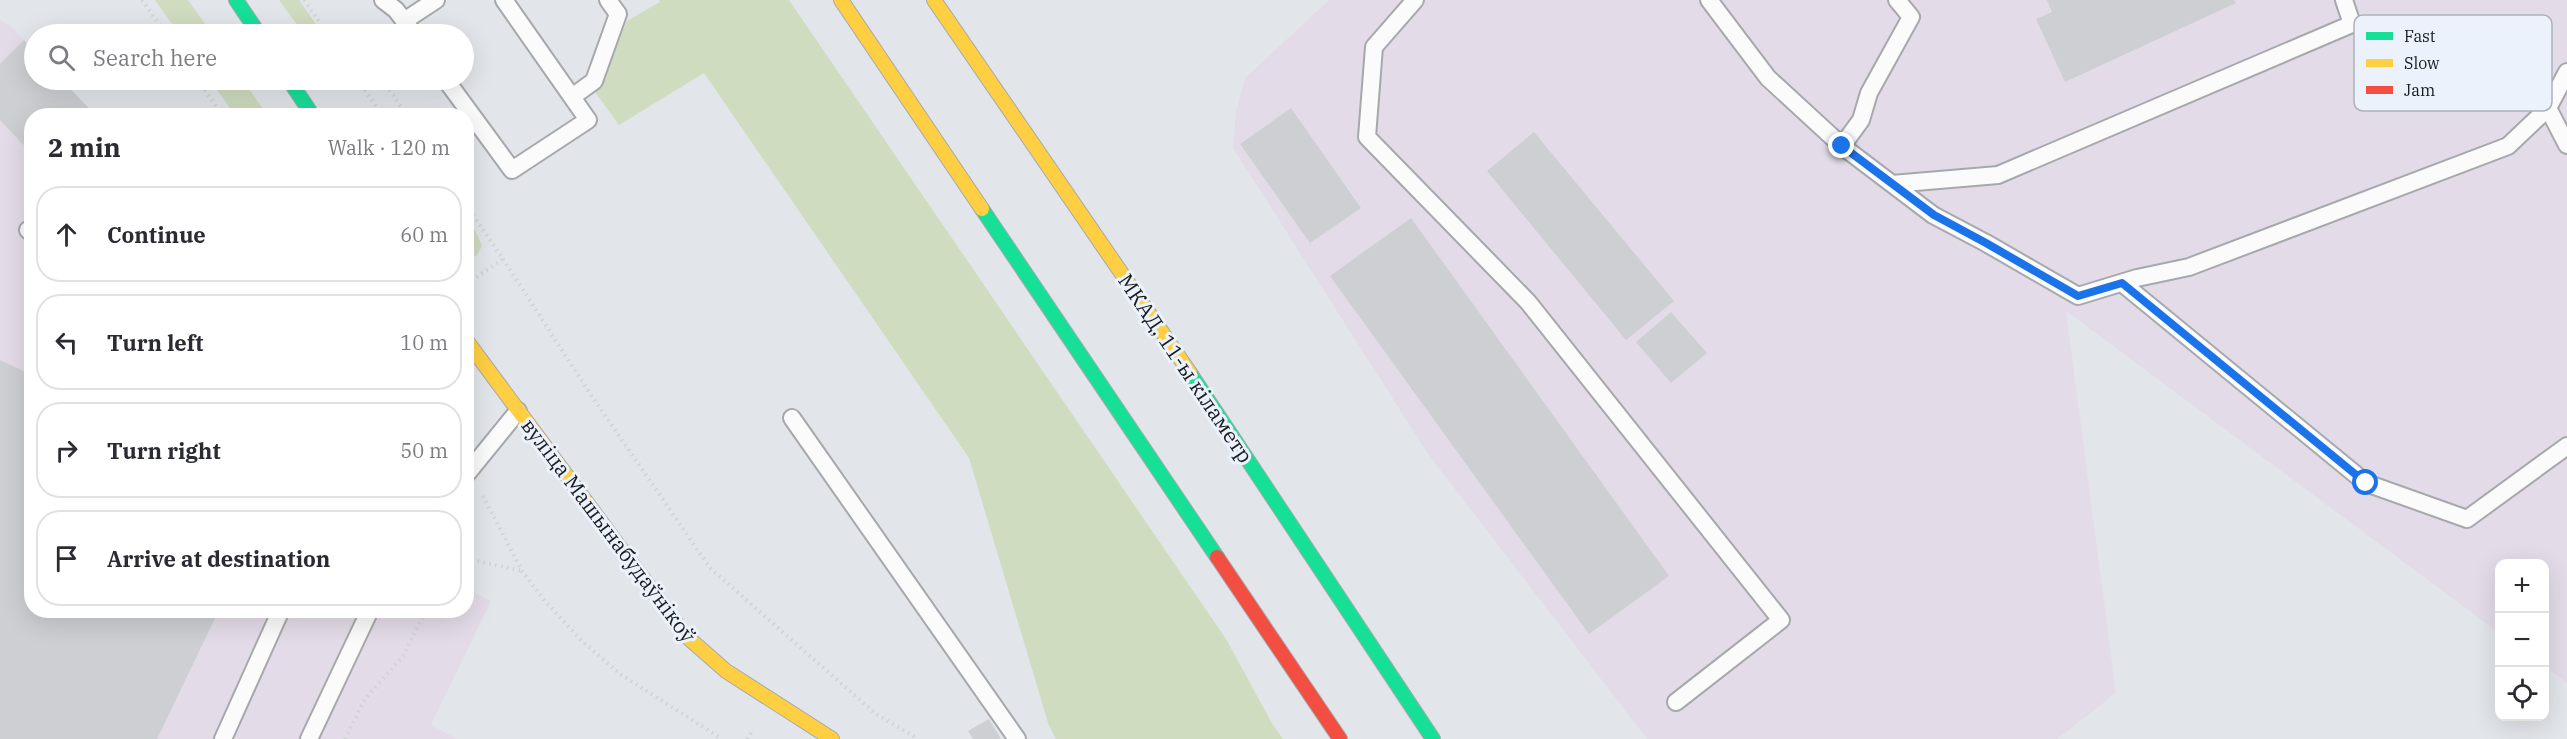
<!DOCTYPE html>
<html lang="en">
<head>
<meta charset="utf-8">
<style>
  body { margin:0; font-family:"IBM Plex Serif",serif; background:#f7f7f7; color:#2b2b33 }
  .controls { position:absolute; right:18px; bottom:18px; display:grid; overflow:hidden; border-radius:12px; box-shadow:0 6px 24px #0002 }
  .controls button { width:54px; height:54px; display:grid; place-items:center; padding:0; border:0; border-bottom:2px solid #e1e1e2; background:#fff; color:#2b2b33; font:30px sans-serif }
  .stop { position:absolute; width:18px; height:18px; margin:-14px; border:4px solid #1a73e8; border-radius:50%; background:#fff }
  .stop.end { background:#1a73e8; border-color:#fff; box-shadow:0 2px 6px #0008 }
  .list { margin:0; padding:0; list-style:none }
  h2 { display:flex; justify-content:space-between; align-items:center; height:78px; margin:0; padding:0 24px; font-size:26px }
  h2 small { font-size:20px; font-weight:400; color:#7c7c81 }
  .list li { display:grid; grid-template-columns:39px 1fr auto; gap:18px; align-items:center; box-sizing:border-box; height:96px; margin:0 12px 12px; padding:0 12px; border:2px solid #e1e1e2; border-radius:24px }
  .list b { display:block; font-size:22px; white-space:nowrap }
  .list em { font-size:20px; font-style:normal; color:#7c7c81 }
  .icon { flex:none; width:33px; height:33px; fill:none; stroke:currentColor; stroke-width:2; stroke-linecap:round; stroke-linejoin:round }
  .map { position:relative; flex:none; width:2567px; height:739px; overflow:hidden }
  .search { position:absolute; background:#fff; box-shadow:0 6px 24px #0002; left:24px; top:24px; width:450px; height:66px; display:flex; align-items:center; gap:15px; box-sizing:border-box; padding:0 21px; border-radius:33px; color:#7c7c81; font-size:22px }
  .panel { position:absolute; background:#fff; box-shadow:0 6px 24px #0002; left:24px; top:108px; width:450px; height:510px; border-radius:24px }
  .map>svg:first-child { display:block }
  .industrial { fill:#e3dce8 }
  .green { fill:#cfdcbf }
  .building { fill:#cdcfd2 }
  .lines { fill:none; stroke-linecap:round; stroke-linejoin:round }
  .lane-casing { stroke:#a6a8ab; stroke-width:20 }
  .fast-casing { stroke:#a6a8ab; stroke-width:16 }
  .slow-casing { stroke:#a6a8ab; stroke-width:16 }
  .jam-casing { stroke:#a6a8ab; stroke-width:16 }
  .path { stroke:#d0d2d3; stroke-width:4; stroke-dasharray:1.5 4.5; stroke-linecap:butt }
  .lane { stroke:#fbfbfc; stroke-width:16 }
  .fast { stroke:#16e098; stroke-width:14 }
  .slow { stroke:#ffcf43; stroke-width:14 }
  .jam { stroke:#f24e42; stroke-width:14 }
  .route { stroke:#1a73e8; stroke-width:8 }
  .labels { text-anchor:middle; dominant-baseline:central; stroke-width:6; stroke-linejoin:round; paint-order:stroke }
  .street-label { font-size:21px; fill:#191b1e; stroke:#ebf2fb }
  .key { fill:#ebf2fb; stroke:#acb2b9; stroke-width:1.5 }
  .key-label { font-size:16px; fill:#191b1e }
</style>
</head>
<body>
<div class="map">
<svg width="2567" height="739" viewBox="0 0 2567 739">
  <rect width="100%" height="100%" fill="#e2e6ea"/>
  <path class="industrial" d="M1329,0H2567V683L2545,667L2544,564H2500L2499,633L2066,311L2116,693L2057,739H1647L1428,454L1233,148L1236,111L1245,78Z
    M0,20L12,27L34,51V80H62L96,115L32,116V610H466L467,589L491,601L431,725L457,739H0Z"/>
  <path class="green" d="M155,0H188L212,34H179Z
    M279,0H299L323,34H304Z
    M659,0H789L1226,639L1273,725L1283,739H1056L1049,726L969,458L704,73L619,125L595,92L627,21L660,2Z
    M210,80H243L267,115H235Z
    M466,217L477,234L482,246L477,255L467,261Z"/>
  <path class="building" d="M2047,0H2234L2236,3L2065,82L2036,19L2052,12Z
    M24,40L34,51V80H62L96,116H32V154L0,120V64Z
    M1291,108L1361,208L1310,243L1240,144Z
    M1534,132L1674,301L1626,340L1487,171Z
    M1411,218L1669,576L1589,634L1330,276Z
    M1671,312L1707,353L1671,383L1636,342Z
    M0,360L32,375V610H219L157,739H0Z
    M989,719L1001,739H973L968,731Z"/>
  <g class="lines">
    <g class="lane-casing">
      <path id="lane" d="M383,0L396,10L414,34
        M1415,0L1374,47L1367,137L1528,302L1781,620L1676,702
        M1709,0L1768,78L1842,146L1933,215L1986,243L2078,296L2137,278L2189,267L2508,146L2548,108L2567,72
        M404,21L436,0
        M446,80L512,170L588,120L504,0
        M572,97L594,81L618,14L608,0
        M2548,108L2567,145
        M1842,146L1861,120L1869,93L1911,17L1897,0
        M1892,184L1998,175L2352,24L2344,0
        M28,230L32,233
        M2122,283L2366,483L2467,519L2567,446
        M792,418L1017,739
        M466,475L518,411
        M223,739L281,610
        M309,739L370,610"/>
    </g>
    <g class="fast-casing">
      <path id="fast" d="M236,0L259,34
        M289,80L313,116
        M982,209L1217,557
        M1190,373L1433,739"/>
    </g>
    <g class="slow-casing">
      <path id="slow" d="M841,0L982,209
        M934,0L1190,373
        M466,340L685,635L726,671L832,739"/>
    </g>
    <g class="jam-casing">
      <path id="jam" d="M1217,557L1340,739"/>
    </g>
    <path class="path" d="M142,0L166,34
      M304,0L328,34
      M198,80L223,116
      M358,80L383,116
      M383,80L407,116
      M466,205L503,259L475,278
      M503,259L593,398L710,568L876,714L918,739
      M483,496L522,571L545,601L581,640L620,674L722,739
      M466,564L477,561L522,571
      M345,739L365,699L403,656L426,610
      M747,739L753,730"/>
    <use href="#lane" class="lane"/>
    <use href="#fast" class="fast"/>
    <use href="#slow" class="slow"/>
    <use href="#jam" class="jam"/>
  </g>
  <g class="lines">
    <path class="route" d="M1842,146L1934,215L1986,243L2078,296L2122,283L2366,483"/>
  </g>
  <g class="labels">
    <g class="street-label">
      <text transform="translate(1186 368) rotate(56)">МКАД, 11-ы кіламетр</text>
      <text transform="translate(609 530) rotate(53)">вуліца Машынабудаўнікоў</text>
    </g>
  </g>
  <rect x="2354" y="15" width="198" height="96" rx="9" class="key"/>
  <rect x="2366" y="32" width="27" height="8" fill="#16e098"/>
  <rect x="2366" y="59" width="27" height="8" fill="#ffcf43"/>
  <rect x="2366" y="86" width="27" height="8" fill="#f24e42"/>
  <g class="key-label">
    <text x="2404" y="42">Fast</text>
    <text x="2404" y="69">Slow</text>
    <text x="2404" y="96">Jam</text>
  </g>
</svg>
<div class="controls">
<button>+</button>
<button>−</button>
<button><svg class="icon" aria-label="locate" viewBox="0 0 24 24"><circle cx="12" cy="12" r="6"/><path d="M12 2v4M12 18v4M2 12h4M18 12h4"/></svg></button>
</div>
<div class="stop" style="left:2366px;top:483px"></div>
<div class="stop end" style="left:1842px;top:146px"></div>
<div class="search"><svg class="icon" aria-label="search" viewBox="0 0 24 24"><circle cx="10" cy="10" r="6"/><path d="M15 15l6 6"/></svg>Search here</div>
<section class="panel">
<h2>2 min<small>Walk · 120 m</small></h2>
<ul class="list">
<li><svg class="icon" aria-label="ahead" viewBox="0 0 24 24"><path d="M12 20V5M6 11l6-6 6 6"/></svg><div><b>Continue</b></div><em>60 m</em></li>
<li><svg class="icon" aria-label="left" viewBox="0 0 24 24"><path d="M17 20v-9H6M10 6l-5 5 5 5"/></svg><div><b>Turn left</b></div><em>10 m</em></li>
<li><svg class="icon" aria-label="right" viewBox="0 0 24 24"><path d="M7 20v-9h11M14 6l5 5-5 5"/></svg><div><b>Turn right</b></div><em>50 m</em></li>
<li><svg class="icon" aria-label="arrive" viewBox="0 0 24 24"><path d="M6 21V4h12l-3 4 3 4H6"/></svg><div><b>Arrive at destination</b></div></li>
</ul>
</section>
</div>
</body>
</html>
